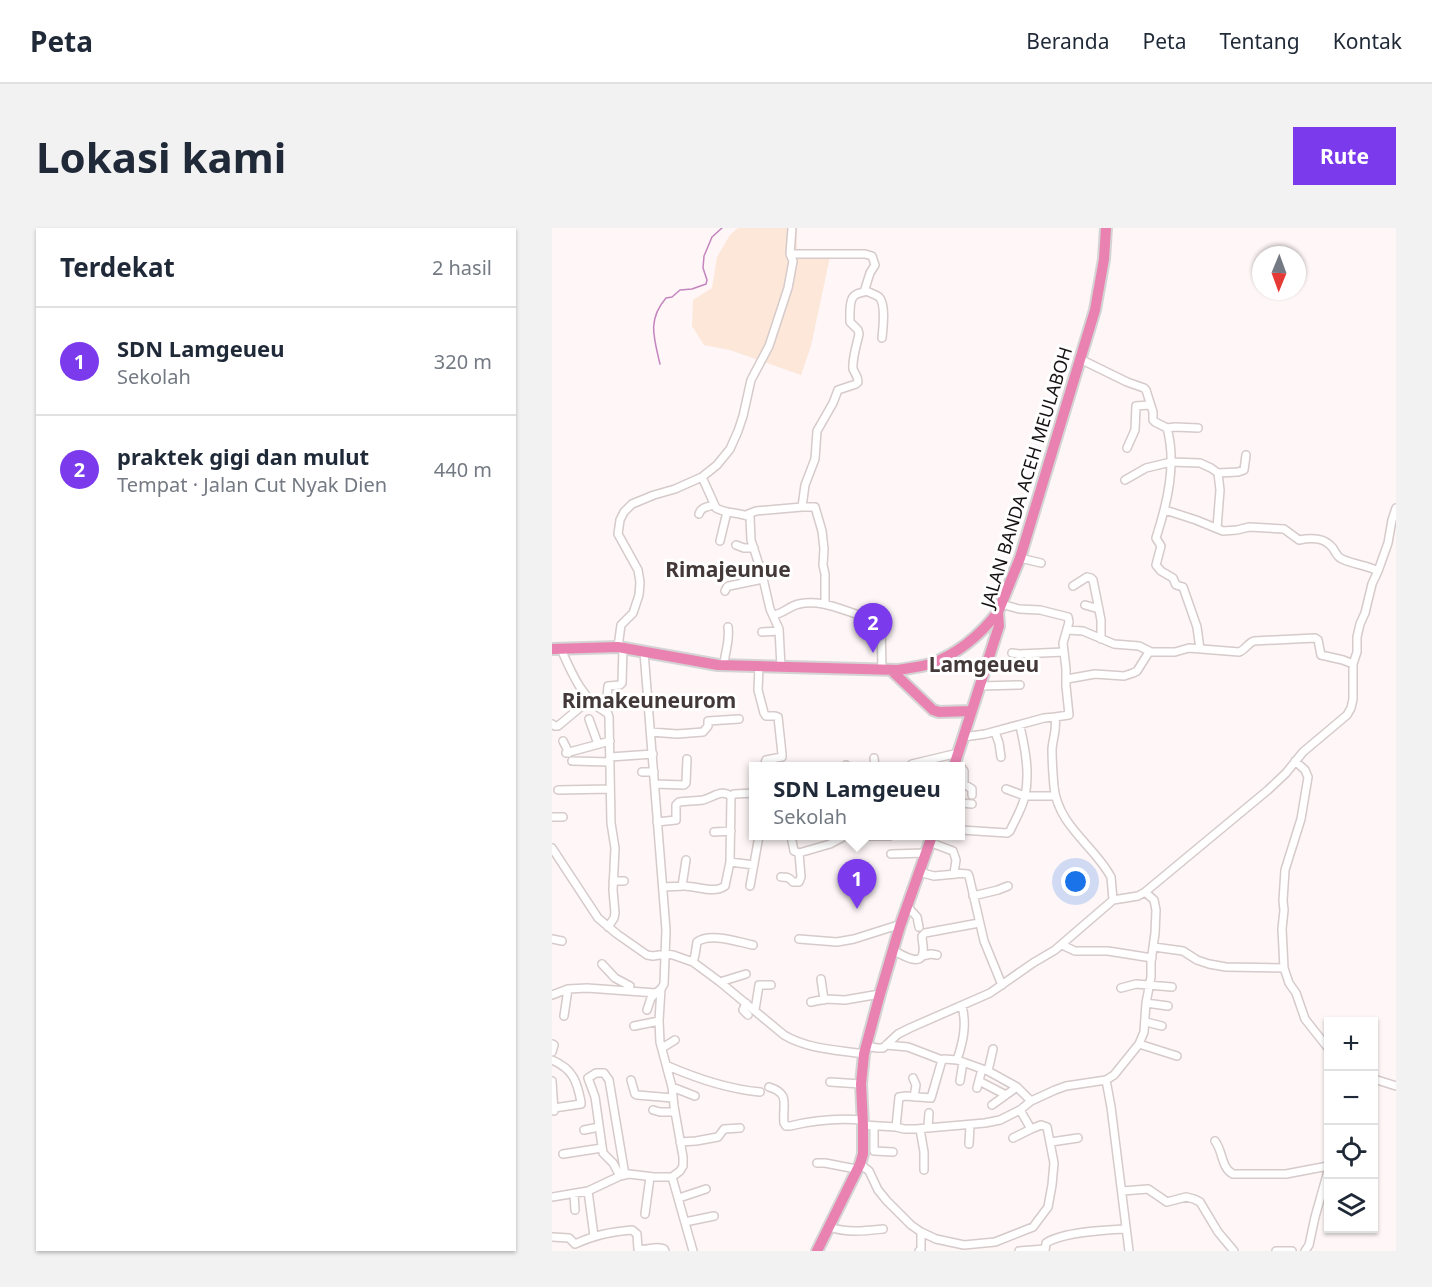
<!DOCTYPE html>
<html lang="id">
<head>
<meta charset="utf-8">
<style>
  body { margin:0; font-family:"Noto Sans",sans-serif; background:#f2f2f3; color:#1f2937 }
  .controls { position:absolute; right:18px; bottom:18px; display:grid; overflow:hidden; border-radius:0px; box-shadow:0 2px 4px #0004 }
  .controls button { width:54px; height:54px; display:grid; place-items:center; padding:0; border:0; border-bottom:2px solid #e0e1e3; background:#fff; color:#1f2937; font:30px sans-serif }
  .compass { position:absolute; left:700px; top:18px; width:54px; height:54px; border-radius:50%; background:#fff; box-shadow:0 2px 4px #0004; rotate:181deg }
  .you { position:absolute; left:524px; top:654px; width:21px; height:21px; margin:-15px; border:4px solid #fff; border-radius:50%; background:#1a73e8; box-shadow:0 0 0 9px #1a73e833 }
  .badge { display:grid; place-items:center; width:39px; height:39px; border-radius:50%; background:#7c3aed; color:#fff; font-size:20px; font-weight:700 }
  .pin { position:absolute; translate:-50% -50px; filter:drop-shadow(0 2px 3px #0008) }
  .pin::after { content:''; position:absolute; top:32px; width:21px; height:18px; background:inherit; clip-path:polygon(0 0,100% 0,50% 100%) }
  .popup { position:absolute; left:197px; top:534px; width:216px; height:78px; box-sizing:border-box; display:grid; place-content:center; border-radius:0px; background:#fff; filter:drop-shadow(0 2px 4px #0005); font-size:20px; white-space:nowrap; color:#747a83 }
  .popup b { font-size:22px; color:#1f2937 }
  .popup::after { content:''; position:absolute; left:50%; top:100%; margin-left:-12px; border:12px solid transparent; border-top-color:#fff }
  .list { margin:0; padding:0; list-style:none }
  h2 { display:flex; justify-content:space-between; align-items:center; height:78px; margin:0; padding:0 24px; font-size:26px }
  h2 small { font-size:20px; font-weight:400; color:#747a83 }
  .list li { display:grid; grid-template-columns:39px 1fr auto; gap:18px; align-items:center; box-sizing:border-box; height:108px; padding:0 24px; border-top:2px solid #e0e1e3 }
  .list b { display:block; font-size:22px; white-space:nowrap }
  .list p { margin:0; font-size:20px; white-space:nowrap; color:#747a83 }
  .list em { font-size:20px; font-style:normal; color:#747a83 }
  .icon { flex:none; width:33px; height:33px; fill:none; stroke:currentColor; stroke-width:2; stroke-linecap:round; stroke-linejoin:round }
  .map { position:relative; flex:none; width:844px; height:1023px; overflow:hidden; border-radius:0px }
  header { display:flex; align-items:center; gap:36px; box-sizing:border-box; height:84px; padding:0 30px; background:#fff; border-bottom:2px solid #e0e1e3 }
  header strong { font-size:28px }
  nav { display:flex; gap:33px; margin-inline-start:auto; font-size:21px }
  .intro { display:flex; align-items:center; justify-content:space-between; box-sizing:border-box; height:144px; padding:0 36px }
  h1 { margin:0; font-size:42px }
  .button { padding:15px 27px; border-radius:0px; background:#7c3aed; color:#fff; font-size:21px; font-weight:700 }
  main { display:flex; gap:36px; padding:0 36px }
  aside { flex:1; background:#fff; border-radius:0px; box-shadow:0 2px 4px #0004 }
  .map>svg:first-child { display:block }
  .green { fill:#fce7d8 }
  .lines { fill:none; stroke-linecap:round; stroke-linejoin:round }
  .stream { stroke:#c484be; stroke-width:1.5 }
  .minor-casing { stroke:#d6caca; stroke-width:10 }
  .highway-casing { stroke:#d5d4d4; stroke-width:14 }
  .minor { stroke:#fff; stroke-width:7 }
  .highway { stroke:#e982b1; stroke-width:10 }
  .labels { text-anchor:middle; dominant-baseline:central; stroke-width:6; stroke-linejoin:round; paint-order:stroke }
  .street-label { font-size:18px; fill:#161212; stroke:#fff }
  .quarter-label { font-size:21px; font-weight:bold; fill:#433939; stroke:#fff }
</style>
</head>
<body>
<header>
<strong>Peta</strong>
<nav><a>Beranda</a><a>Peta</a><a>Tentang</a><a>Kontak</a></nav>
</header>
<div class="intro"><h1>Lokasi kami</h1><a class="button">Rute</a></div>
<main>
<aside>
<h2>Terdekat<small>2 hasil</small></h2>
<ul class="list">
<li><span class="badge">1</span><div><b>SDN Lamgeueu</b><p>Sekolah</p></div><em>320 m</em></li>
<li><span class="badge">2</span><div><b>praktek gigi dan mulut</b><p>Tempat · Jalan Cut Nyak Dien</p></div><em>440 m</em></li>
</ul>
</aside>
<div class="map">
<svg width="844" height="1023" viewBox="0 0 844 1023">
  <rect width="100%" height="100%" fill="#fef6f7"/>
  <path class="green" d="M186,0H245V25L279,24L259,118L249,147L178,122L152,117L140,98L141,72L160,60L165,29L178,7Z"/>
  <g class="lines">
    <path class="stream" d="M108,136C102,110 95,92 114,70L120,69L128,62L140,61L154,56L155,52L151,40L152,28L160,9L170,0"/>
    <g class="minor-casing">
      <path id="minor" d="M238,26H313L320,28L323,37L318,45L312,64C309,65 305,65 302,68C297,72 298,88 298,94L306,102L307,106C305,116 300,130 301,141C303,146 306,148 306,154L304,156L286,162L281,175L265,203L263,231L253,257L250,279
        M313,62C317,65 323,66 327,69C334,76 331,100 330,110
        M528,131L575,154L592,160L594,162L601,184V192L603,194L615,200C625,236 615,276 604,310L609,318L604,337L609,343L621,350L624,357L631,359L645,399L648,421
        M615,200L623,199L646,200
        M575,220L583,202L584,178L597,177
        M150,249L164,280C174,286 187,284 198,289L199,312L210,346L218,381L227,401L229,439
        M573,252L594,240L619,234L648,235L659,240L666,245L686,244L692,242L694,227
        M613,282L644,292L671,303L685,302L697,299L732,301L747,312C757,310 770,309 778,317C784,322 783,328 790,331C803,337 815,337 826,343
        M147,286C149,279 155,279 161,277
        M194,287L204,283L250,279H263L270,303L272,321L271,337L273,346V376
        M665,300L668,262L666,245
        M168,313L175,284
        M184,317L192,320H202
        M468,330L489,335
        M521,358L535,349L539,350L541,352L549,392V411
        M173,363L175,359L177,358L211,351
        M449,376L467,381L488,382L516,389L517,394L511,415L514,441V458L517,487L503,489
        M533,377L547,381
        M221,387C231,386 237,378 247,376C270,371 289,382 311,388C317,390 323,390 329,393V396L330,441
        M515,402L531,403L562,416L587,418L599,424H623L637,420L687,424C693,422 696,415 702,413L763,410L766,412L769,427L791,432L801,436
        M210,404L227,403
        M66,419L69,397L81,385L87,367L88,354L86,342L66,306L68,292L72,284L80,276L102,267L123,261L150,249L165,237L178,221L186,203L191,188L199,152L217,118L236,60L241,33L238,26L240,0
        M9,421C20,446 30,471 55,485
        M460,425L467,426L512,424
        M172,437C173,422 178,415 176,399
        M207,439L206,462L212,485L214,488H223L226,489L230,526V529L214,532L212,538
        M515,451L543,446L572,448L581,445L585,443L597,424
        M428,458L468,457
        M37,491L46,516
        M0,496L3,498H6L37,472
        M99,504L125,506L151,504L156,498V493L187,491
        M443,504L447,515L449,529
        M411,509L433,506L492,490L503,489C505,504 501,508 500,521C500,533 501,547 502,559C506,596 538,615 556,644L559,649L561,672
        M11,513L17,525
        M14,525L58,513
        M58,529L101,526
        M322,530L323,538
        M20,533L58,534
        M743,533L753,542L756,549L749,591L733,642L731,673L732,682L730,701L732,740L737,755L744,765L753,791L776,820
        M294,537V538
        M360,538V536L406,525
        M409,539L412,543V556L420,561V567
        M90,544H102
        M103,556L132,557L134,555L135,531
        M454,561L473,568H503
        M6,562L58,561
        M409,575L420,576
        M0,589H11
        M105,594L124,592V577L127,574C135,573 143,573 151,572C162,569 169,561 179,568
        M409,602L455,605L458,603C463,592 470,581 473,568C478,545 473,520 468,498
        M162,604L179,603
        M239,608L242,623L247,625
        M315,608H338
        M377,614L401,623L404,632L402,645L416,646L417,648L432,713L450,757
        M0,620L46,690L65,706L95,727L101,728L114,726L121,727L141,734L168,754L232,807C255,821 286,822 312,826
        M339,626L374,625
        M178,634L202,637
        M367,644L382,648L404,646
        M229,649C235,649 237,649 241,654H247L249,649L247,625L278,616L293,608
        M61,653H72
        M130,658L134,632
        M198,658L207,608
        M112,659C118,659 125,658 132,658C145,658 162,666 173,658L178,634L179,568L182,566L202,565
        M421,668L446,662L456,658
        M355,678L365,689L367,699
        M56,699L62,690L63,685L61,662L63,620L59,595L57,489L54,481L56,458L68,457L70,455L71,420
        M0,711L10,713
        M247,711L285,714L302,711L343,698H348
        M510,717L523,723H556L600,730
        M602,719L631,723L645,732L657,736L674,739L732,740
        M341,722C348,726 370,740 371,724C372,719 370,714 370,708L373,705L427,695
        M370,728L379,726L385,727
        M141,734L143,727L145,714C158,704 186,714 201,717
        M50,736L63,750L78,758L76,763
        M269,751L272,772
        M168,754L194,746
        M569,760L584,756L620,759
        M0,767L16,761L35,760L104,765L109,761L112,756L114,702L92,424
        M259,774L274,771L293,772L328,766
        M194,775L191,782L196,787
        M594,775L616,778
        M95,782L99,770L104,765
        M203,782L207,757H219
        M12,788L16,761
        M594,794L610,798
        M82,798L107,793
        M0,816L2,817L0,824
        M587,816L625,828
        M334,817L356,819L390,832
        M314,818L325,820H331L346,806L358,800L438,765L481,735L503,722L561,672L586,668L593,664L716,562L734,545L751,524L795,487L799,480L801,471V436L805,424V409L808,396L813,385L820,356L826,343L836,315L840,292L844,280
        M110,820L123,812
        M0,832C21,841 25,853 29,874V876L2,880
        M405,832L436,843L465,859L479,873
        M116,838C146,851 175,861 208,864
        M436,843L441,821
        M361,850L364,857L362,869
        M822,851L844,858
        M79,852L83,866L85,867L121,870
        M554,852L559,879L577,1023
        M0,853L2,883
        M408,853L411,834
        M427,853L454,867
        M278,854L309,856
        M120,859L143,868
        M217,859C239,866 230,876 232,895L234,898H238C262,892 286,890 311,892
        M425,860L430,841
        M440,877L465,859
        M101,882L108,884H123
        M311,897L344,899L352,901H364L433,895L448,892L468,882L479,873L503,862L514,858L554,852L562,847L587,816L592,804L594,775L599,749V734L603,705L604,682L602,672L593,664
        M322,898V923L341,924
        M344,899L347,869L354,868L379,870L390,832L392,831L405,832C411,814 415,797 410,778
        M376,899L377,885
        M368,901L372,924V942
        M32,902L47,899
        M461,910L479,901
        M663,913C671,923 669,940 681,946H734L776,938
        M128,914L144,913L166,909L172,901L188,900
        M499,914L526,910
        M417,916L418,897
        M11,926L50,920
        M265,935H273L304,941
        M308,936L317,943L326,962L335,973L359,997L369,1004L384,1011L412,1017L443,1014L481,999L496,979L500,957L502,935L495,899L489,897L479,901L468,882
        M68,948L61,935L51,925L43,869L36,850L44,845H52L57,852L73,947
        M120,949L141,1023
        M36,963L42,1008
        M570,963L596,961L615,974L634,969L642,971L648,974L666,1004L682,1023
        M22,966L23,982
        M0,969L36,963L68,948L77,946L102,949H120L128,943L131,938V929L122,878L120,859L108,814L107,793L109,761
        M127,970L154,961
        M93,986L98,949
        M133,994L162,988
        M277,999C295,1005 312,1003 331,1001
        M0,1009L17,1010L23,1016C43,1007 58,1004 80,1002L85,1006L86,1021C96,1023 104,1017 112,1021L113,1023
        M367,1023H369V1004
        M467,1023L493,1021
        M493,1023L494,1015C511,1004 553,1002 573,1001
        M724,1023H740
        M753,1023L757,1017L763,989L776,943"/>
    </g>
    <g class="highway-casing">
      <path id="highway" d="M0,421L66,419L166,437L346,442C357,440 368,439 378,436C406,426 429,406 446,384
        M339,442L381,482L387,484L419,483
        M402,538L447,398L446,384L468,330L543,82L552,31L554,0
        M265,1023L308,936L311,926V897L309,856L312,826L328,766L348,698L380,608"/>
    </g>
    <use href="#minor" class="minor"/>
    <use href="#highway" class="highway"/>
  </g>
  <g class="labels">
    <g class="street-label">
      <text transform="translate(474 249) rotate(-73)">JALAN BANDA ACEH MEULABOH</text>
    </g>
    <g class="quarter-label">
      <text x="176" y="341">Rimajeunue</text>
      <text x="432" y="436">Lamgeueu</text>
      <text x="97" y="472">Rimakeuneurom</text>
    </g>
  </g>
</svg>
<div class="controls">
<button>+</button>
<button>−</button>
<button><svg class="icon" aria-label="locate" viewBox="0 0 24 24"><circle cx="12" cy="12" r="6"/><path d="M12 2v4M12 18v4M2 12h4M18 12h4"/></svg></button>
<button><svg class="icon" aria-label="layers" viewBox="0 0 24 24"><path d="M12 4l9 5-9 5-9-5zM3 14l9 5 9-5"/></svg></button>
</div>
<svg class="compass" viewBox="-18 -18 36 36"><path d="M0-13l5 13h-10z" fill="#e53935"/><path d="M0 13l5-13h-10z" fill="#747a83"/></svg>
<div class="you"></div>
<div class="pin badge" style="left:305px;top:681px">1</div>
<div class="popup"><b>SDN Lamgeueu</b>Sekolah</div>
<div class="pin badge" style="left:321px;top:425px">2</div>
</div>
</main>
</body>
</html>
